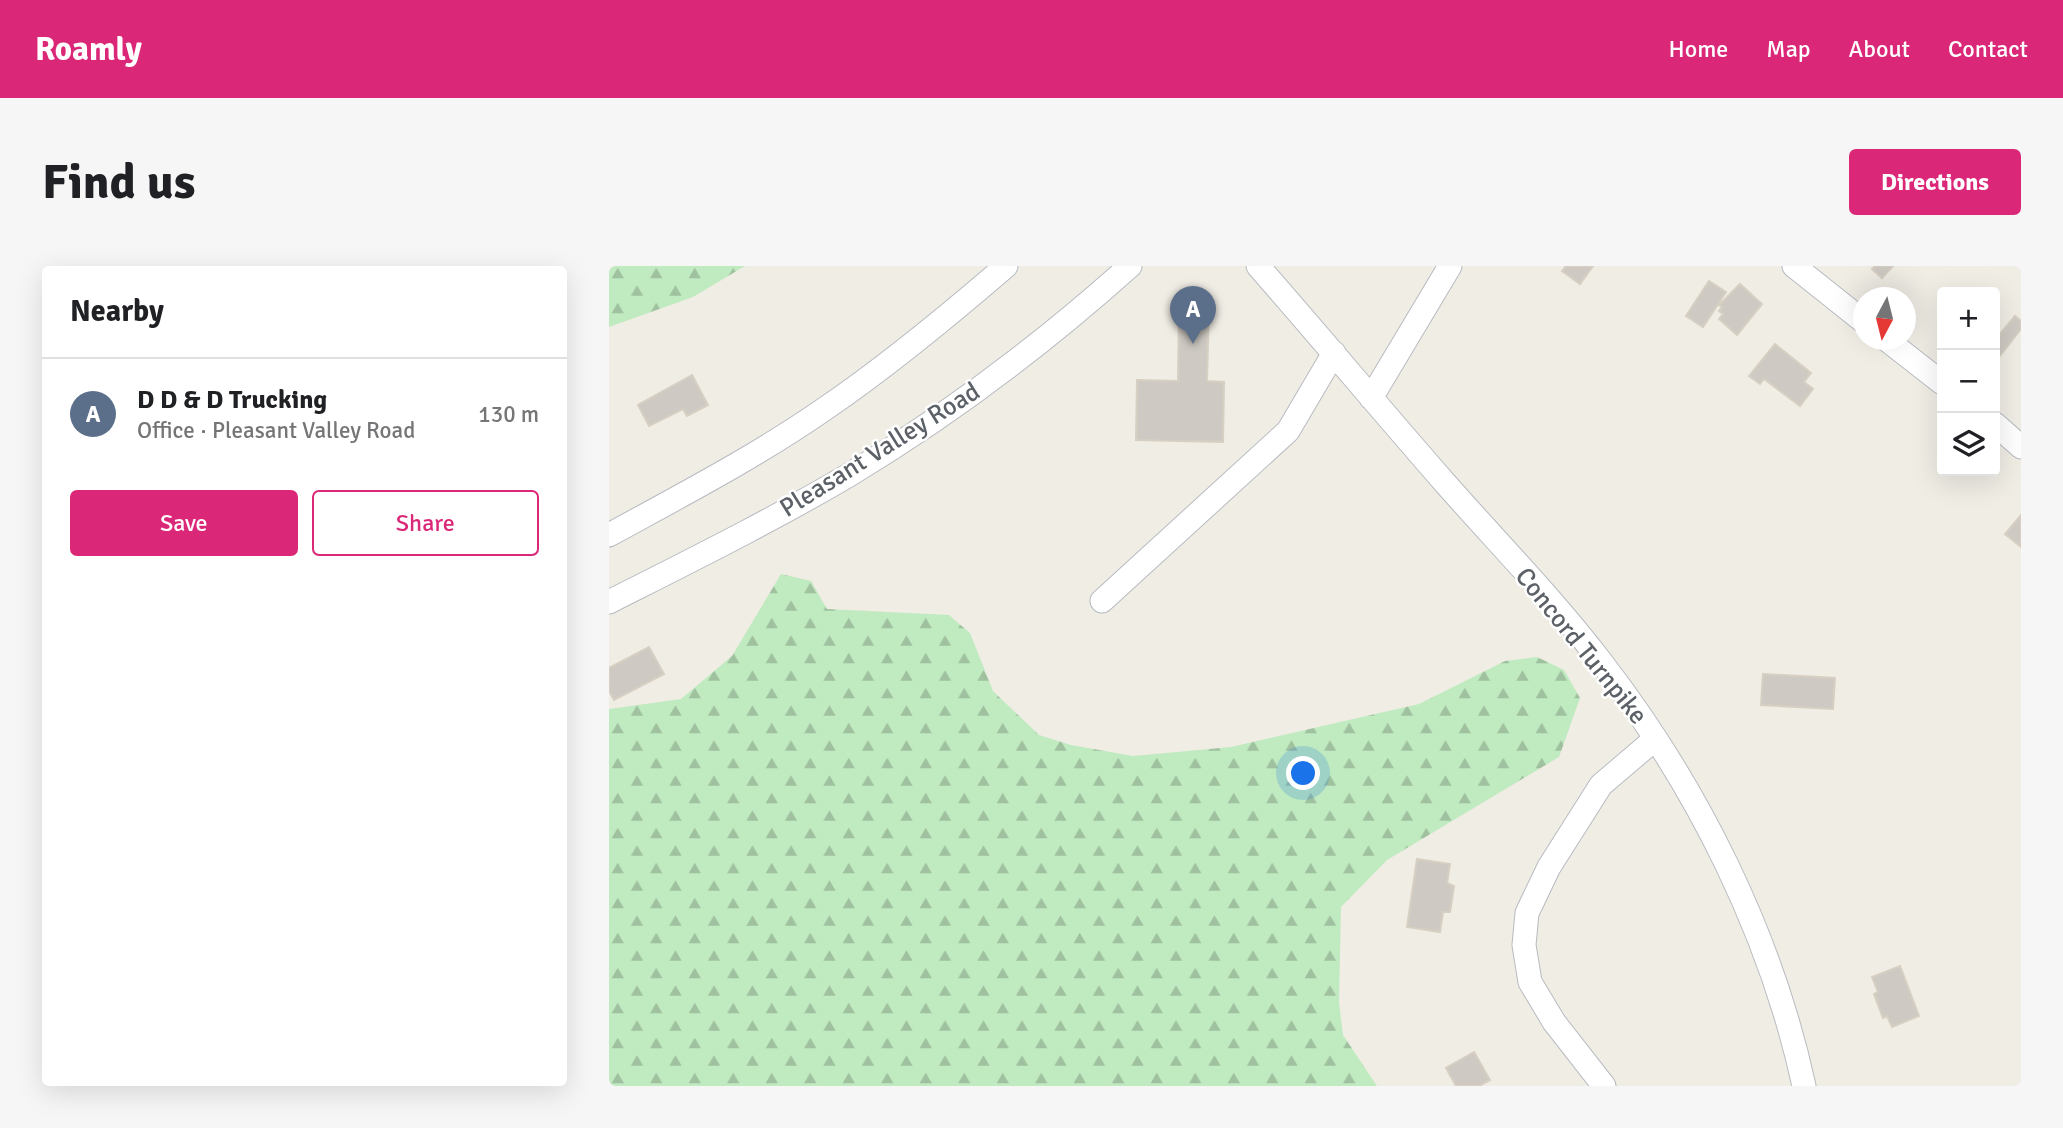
<!DOCTYPE html>
<html lang="en">
<head>
<meta charset="utf-8">
<style>
  body { margin:0; font-family:Signika,sans-serif; background:#f6f6f6; color:#202124 }
  .controls { position:absolute; right:21px; top:21px; display:grid; overflow:hidden; border-radius:7px; box-shadow:0 7px 28px #0002 }
  .controls button { width:63px; height:63px; display:grid; place-items:center; padding:0; border:0; border-bottom:2px solid #e0e0e0; background:#fff; color:#202124; font:35px sans-serif }
  .compass { position:absolute; left:1244px; top:21px; width:63px; height:63px; border-radius:50%; background:#fff; box-shadow:0 7px 28px #0002; rotate:187deg }
  .you { position:absolute; left:695px; top:508px; width:24px; height:24px; margin:-18px; border:5px solid #fff; border-radius:50%; background:#1a73e8; box-shadow:0 0 0 10px #1a73e833 }
  .badge { display:grid; place-items:center; width:46px; height:46px; border-radius:50%; background:#db2777; color:#fff; font-size:23px; font-weight:700 }
  .pin { position:absolute; translate:-50% -58px; filter:drop-shadow(0 2px 4px #0008) }
  .pin::after { content:''; position:absolute; top:37px; width:24px; height:21px; background:inherit; clip-path:polygon(0 0,100% 0,50% 100%) }
  .list { margin:0; padding:0; list-style:none }
  h2 { display:flex; justify-content:space-between; align-items:center; height:91px; margin:0; padding:0 28px; font-size:30px }
  h2 small { font-size:23px; font-weight:400; color:#757577 }
  .list li { display:grid; grid-template-columns:46px 1fr auto; gap:21px; align-items:center; box-sizing:border-box; height:112px; padding:0 28px; border-top:2px solid #e0e0e0 }
  .list b { display:block; font-size:26px; white-space:nowrap }
  .list p { margin:0; font-size:23px; white-space:nowrap; color:#757577 }
  .list em { font-size:23px; font-style:normal; color:#757577 }
  .actions { display:flex; gap:14px; padding:21px 28px }
  .actions a { flex:1; padding:16px 0; border:2px solid #db2777; border-radius:7px; text-align:center; font-size:24px; color:#db2777 }
  .actions .main { background:#db2777; color:#fff }
  .icon { flex:none; width:38px; height:38px; fill:none; stroke:currentColor; stroke-width:2; stroke-linecap:round; stroke-linejoin:round }
  .map { position:relative; flex:none; width:1412px; height:820px; overflow:hidden; border-radius:7px }
  header { display:flex; align-items:center; gap:42px; box-sizing:border-box; height:98px; padding:0 35px; background:#db2777; color:#fff }
  header strong { font-size:33px }
  nav { display:flex; gap:38px; margin-inline-start:auto; font-size:24px }
  .intro { display:flex; align-items:center; justify-content:space-between; box-sizing:border-box; height:168px; padding:0 42px }
  h1 { margin:0; font-size:49px }
  .button { padding:18px 32px; border-radius:7px; background:#db2777; color:#fff; font-size:24px; font-weight:700 }
  main { display:flex; gap:42px; padding:0 42px }
  aside { flex:1; background:#fff; border-radius:7px; box-shadow:0 7px 28px #0002 }
  .map>svg:first-child { display:block }
  .forest { fill:url(#forest-firs) }
  .building { fill:#cecac3; stroke:#d6cfc2; stroke-width:2 }
  .lines { fill:none; stroke-linecap:round; stroke-linejoin:round }
  .minor-casing { stroke:#b7bbc0; stroke-width:25 }
  .minor { stroke:#fff; stroke-width:23 }
  .labels { text-anchor:middle; dominant-baseline:central; stroke-width:5; stroke-linejoin:round; paint-order:stroke }
  .street-label { font-size:26px; fill:#5c6167; stroke:#fff }
</style>
</head>
<body>
<header>
<strong>Roamly</strong>
<nav><a>Home</a><a>Map</a><a>About</a><a>Contact</a></nav>
</header>
<div class="intro"><h1>Find us</h1><a class="button">Directions</a></div>
<main>
<aside>
<h2>Nearby<small></small></h2>
<ul class="list">
<li><span class="badge" style="background:#5c6f8a">A</span><div><b>D D &amp; D Trucking</b><p>Office · Pleasant Valley Road</p></div><em>130 m</em></li>
</ul>
<div class="actions"><a class="main">Save</a><a>Share</a></div>
</aside>
<div class="map">
<svg width="1412" height="820" viewBox="0 0 1412 820">
  <defs>
    <pattern id="forest-firs" width="22" height="20" patternUnits="userSpaceOnUse" patternTransform="scale(1.75)"><rect width="22" height="20" fill="#c0eabf"/><path d="M5 1l3.5 6h-7zM16 11l3.5 6h-7z" fill="#9fc19f"/></pattern>
  </defs>
  <rect width="100%" height="100%" fill="#f0ede5"/>
  <path class="forest" d="M0,0H136L84,31L0,61Z
    M172,308L202,315L218,343L340,349L361,367L384,425L430,469L462,479L524,490L622,481L810,438L896,395L928,391L955,404L971,432L950,491L778,594L732,641L730,736L734,769L768,820H0V443L72,433L123,390Z"/>
  <path class="building" d="M957,0H984L971,18L953,5Z
    M1266,0H1284L1273,12L1263,3Z
    M1100,15L1117,26L1094,61L1077,50Z
    M1131,18L1153,38L1128,69L1110,53L1114,48L1110,45L1113,41L1110,39Z
    M570,41H600L598,115L615,116L614,176L527,174L528,114L569,115Z
    M1406,50L1412,55V63L1386,96V64L1391,68Z
    M1166,78L1202,107L1195,116L1204,123L1191,140L1155,113L1151,118L1140,110Z
    M83,109L99,139L78,150L74,143L40,160L29,139Z
    M1412,249V281L1396,268Z
    M40,381L55,408L5,434L0,425V402Z
    M1154,408L1226,412L1224,443L1152,439Z
    M808,593L841,598L838,617L845,620L841,646H834L831,666L798,661Z
    M1291,700L1310,750L1283,761L1278,750L1274,752L1265,728L1269,726L1263,711Z
    M865,786L881,814L870,820H847L837,802Z"/>
  <g class="lines">
    <g class="minor-casing">
      <path id="minor" d="M649,0C712,72 773,145 836,217C888,276 945,334 993,397C1088,520 1162,668 1195,820
        M1185,0L1254,55
        M1278,74L1333,117
        M762,132L841,0
        M1386,158L1412,181
        M0,269C73,229 148,190 217,142C280,99 339,50 397,0
        M493,335L679,165L725,87
        M0,336C81,295 162,255 240,209C340,149 434,78 521,0
        M995,820L945,756L921,716L915,679L918,647L940,601L992,519L1046,473"/>
    </g>
    <use href="#minor" class="minor"/>
  </g>
  <g class="labels">
    <g class="street-label">
      <text transform="translate(271 184) rotate(-32)">Pleasant Valley Road</text>
      <text transform="translate(972 380) rotate(51)">Concord Turnpike</text>
    </g>
  </g>
</svg>
<div class="controls">
<button>+</button>
<button>−</button>
<button><svg class="icon" aria-label="layers" viewBox="0 0 24 24"><path d="M12 4l9 5-9 5-9-5zM3 14l9 5 9-5"/></svg></button>
</div>
<svg class="compass" viewBox="-18 -18 36 36"><path d="M0-13l5 13h-10z" fill="#e53935"/><path d="M0 13l5-13h-10z" fill="#757577"/></svg>
<div class="you"></div>
<div class="pin badge" style="left:584px;top:78px;background:#5c6f8a">A</div>
</div>
</main>
</body>
</html>
